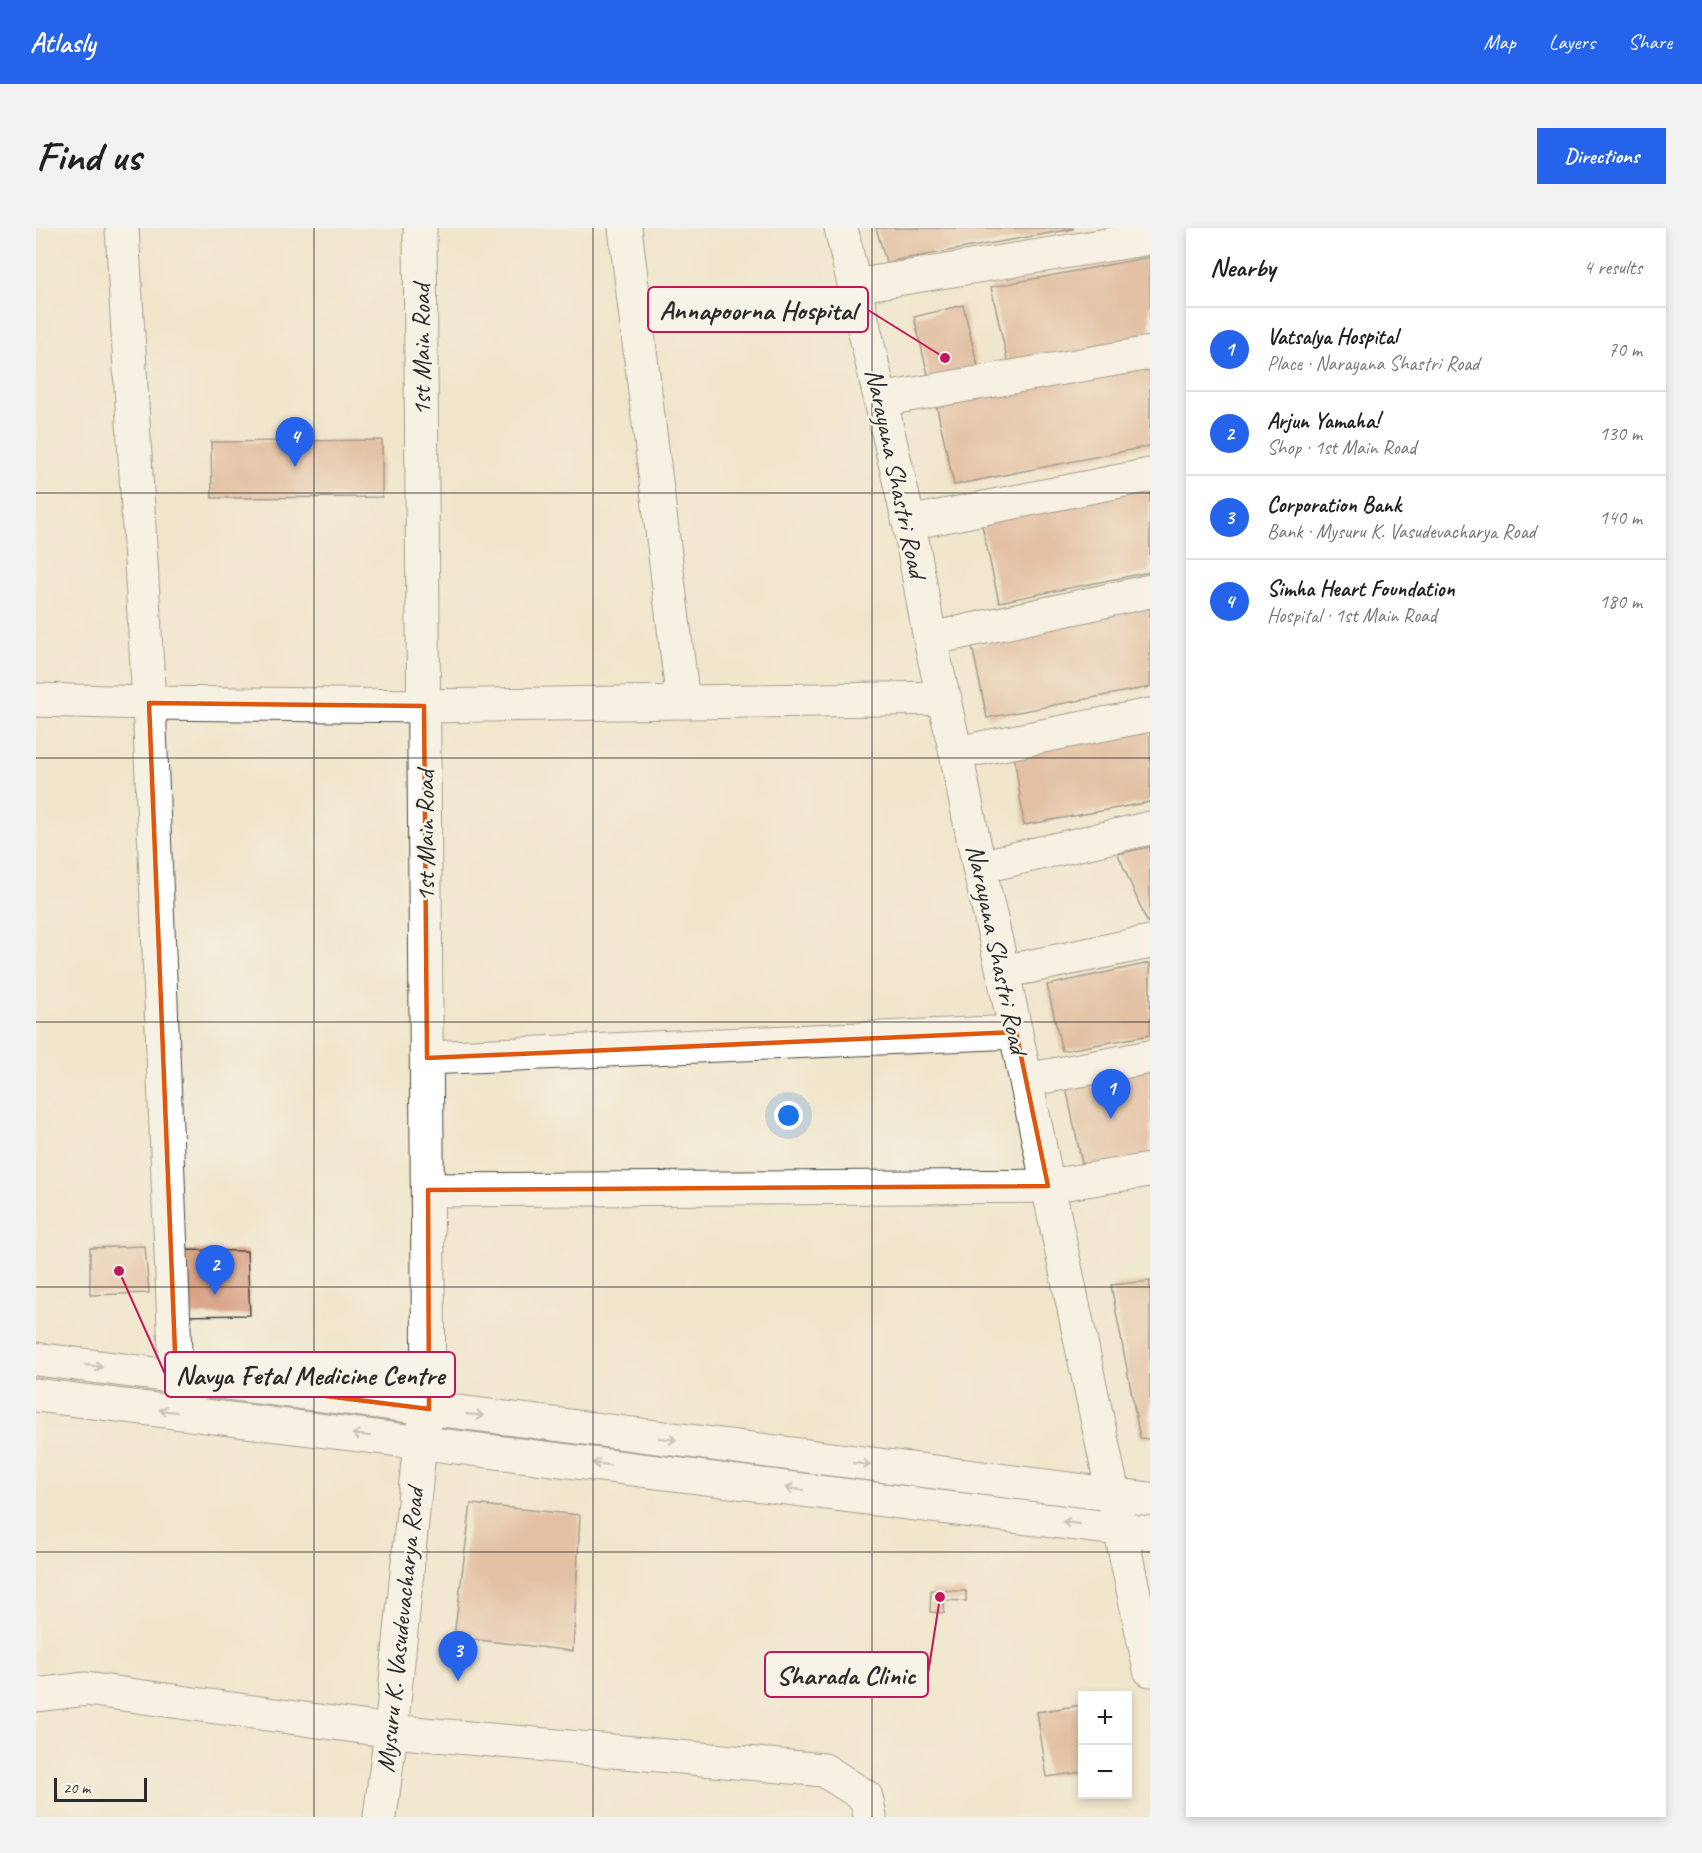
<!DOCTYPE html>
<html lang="en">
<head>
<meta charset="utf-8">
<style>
  body { margin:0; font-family:Caveat,sans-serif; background:#f2f2f2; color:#202124 }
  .controls { position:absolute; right:18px; bottom:18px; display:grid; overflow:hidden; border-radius:0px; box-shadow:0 3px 9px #0003 }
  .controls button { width:54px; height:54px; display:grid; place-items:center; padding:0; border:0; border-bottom:2px solid #e0e0e0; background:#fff; color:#202124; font:30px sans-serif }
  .scale { position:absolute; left:18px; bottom:15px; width:93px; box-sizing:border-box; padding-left:6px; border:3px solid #2b2b2b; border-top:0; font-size:16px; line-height:21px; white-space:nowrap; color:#2b2b2b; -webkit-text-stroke:4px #f7f3e8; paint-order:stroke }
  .you { position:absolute; left:753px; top:888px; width:21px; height:21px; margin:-15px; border:4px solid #fff; border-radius:50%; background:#1a73e8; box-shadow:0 0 0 9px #1a73e833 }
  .badge { display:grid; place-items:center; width:39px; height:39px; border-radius:50%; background:#2563eb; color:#fff; font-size:20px; font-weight:700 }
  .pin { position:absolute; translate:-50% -50px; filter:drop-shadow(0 2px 3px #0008) }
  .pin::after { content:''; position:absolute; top:32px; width:21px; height:18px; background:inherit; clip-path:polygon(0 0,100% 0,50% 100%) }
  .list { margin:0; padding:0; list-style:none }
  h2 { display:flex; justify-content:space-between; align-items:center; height:78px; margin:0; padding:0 24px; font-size:26px }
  h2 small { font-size:20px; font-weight:400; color:#757577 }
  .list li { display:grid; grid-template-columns:39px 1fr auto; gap:18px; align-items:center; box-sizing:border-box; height:84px; padding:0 24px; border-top:2px solid #e0e0e0 }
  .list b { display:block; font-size:22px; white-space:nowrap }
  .list p { margin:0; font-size:20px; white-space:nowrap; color:#757577 }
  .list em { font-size:20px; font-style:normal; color:#757577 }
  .map { position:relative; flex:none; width:1114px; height:1589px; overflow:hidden; border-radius:0px }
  header { display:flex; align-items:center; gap:36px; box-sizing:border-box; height:84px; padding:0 30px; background:#2563eb; color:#fff }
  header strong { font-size:28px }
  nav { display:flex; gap:33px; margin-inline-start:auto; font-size:21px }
  .intro { display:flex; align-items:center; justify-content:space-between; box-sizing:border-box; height:144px; padding:0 36px }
  h1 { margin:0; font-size:42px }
  .button { padding:15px 27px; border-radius:0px; background:#2563eb; color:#fff; font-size:21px; font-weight:700 }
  main { display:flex; gap:36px; padding:0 36px }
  aside { flex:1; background:#fff; border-radius:0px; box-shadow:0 3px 9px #0003 }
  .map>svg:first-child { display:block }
  .building { fill:#d49574 }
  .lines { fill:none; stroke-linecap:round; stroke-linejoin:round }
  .minor-casing { stroke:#494743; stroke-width:35 }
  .minor { stroke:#fff; stroke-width:33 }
  .oneway { stroke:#a0a0a0 }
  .marked { fill:none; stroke:#df570e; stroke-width:4.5; stroke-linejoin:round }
  .grid { fill:none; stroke:#2b2b2b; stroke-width:1.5; stroke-opacity:0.55 }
  .labels { text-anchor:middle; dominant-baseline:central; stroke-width:5; stroke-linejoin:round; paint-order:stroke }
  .street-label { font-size:26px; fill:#2b2b2b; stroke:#f7f3e8 }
  .leader { fill:none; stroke:#c2185b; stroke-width:2 }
  .callout-dot { fill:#c2185b; stroke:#f7f3e8; stroke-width:2 }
  .callout { fill:#f7f3e8; stroke:#c2185b; stroke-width:2 }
  .callout-label { font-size:27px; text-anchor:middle; font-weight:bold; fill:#2b2b2b }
</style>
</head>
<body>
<header>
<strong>Atlasly</strong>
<nav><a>Map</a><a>Layers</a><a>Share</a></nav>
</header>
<div class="intro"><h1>Find us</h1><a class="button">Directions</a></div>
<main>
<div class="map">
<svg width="1114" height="1589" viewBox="0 0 1114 1589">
  <rect width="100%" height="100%" fill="#f7f3e8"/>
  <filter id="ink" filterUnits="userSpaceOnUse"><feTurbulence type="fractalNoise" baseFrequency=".0167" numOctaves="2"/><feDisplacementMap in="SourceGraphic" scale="12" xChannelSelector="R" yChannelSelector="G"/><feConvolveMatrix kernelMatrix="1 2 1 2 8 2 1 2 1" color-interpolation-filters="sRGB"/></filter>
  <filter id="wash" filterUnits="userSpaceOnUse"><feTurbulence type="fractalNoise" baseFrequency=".008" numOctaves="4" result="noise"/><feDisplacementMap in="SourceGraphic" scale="24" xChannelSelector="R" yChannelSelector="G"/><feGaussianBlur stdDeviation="1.35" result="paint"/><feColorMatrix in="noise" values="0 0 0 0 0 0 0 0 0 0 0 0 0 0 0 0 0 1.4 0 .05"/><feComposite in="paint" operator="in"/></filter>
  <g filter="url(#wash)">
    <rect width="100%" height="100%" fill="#f0e6cc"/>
    <g id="blocks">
      <path class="building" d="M840,0H1037V1L850,34Z
        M1114,29V113L973,140L955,59Z
        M927,77L944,147L895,159L878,89Z
        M1114,134V218L918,257L900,176Z
        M346,212V269L176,270L175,214Z
        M1114,259V344L963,374L945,293Z
        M1114,378V459L951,490L936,418Z
        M1114,499V574L988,597L978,526Z
        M1114,619V693L1111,694L1082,626Z
        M1114,735V807L1026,823L1011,757Z
        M1114,838V927L1047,940L1029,855Z
        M109,1018L113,1065L54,1067V1020Z
        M141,1022L211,1023L214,1087L143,1088Z
        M1114,1053V1211L1104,1210L1075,1057Z
        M435,1276L544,1287L537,1423L418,1409Z
        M895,1362L930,1363V1373L908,1372V1385L894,1384Z
        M1046,1477V1544L1011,1549L1001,1484Z"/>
    </g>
  </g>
  <g filter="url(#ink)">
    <use href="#blocks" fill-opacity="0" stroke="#494743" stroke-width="1.5"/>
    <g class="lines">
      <g class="minor-casing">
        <path id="minor" d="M86,0L113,475L140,1149
          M589,0L647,474
          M805,0L873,295L894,411L920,525L943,639L967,744L1114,1442
          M818,58L1114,10
          M844,172L1114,125
          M873,295L1114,247
          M894,411L1114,363
          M0,472L113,475L388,478L909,470
          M920,525L1114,487
          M943,639L1114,600
          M967,744L1114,714
          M391,830L980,804
          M990,852L1114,829
          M392,962L1012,958L1114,942
          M0,1131L1114,1271
          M0,1167L1114,1305
          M0,1467L50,1461L355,1503L788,1542L830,1569L834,1589
          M344,1589L355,1503L384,1214L393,1181L384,0"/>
      </g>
      <use href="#minor" class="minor"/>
    </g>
    <defs><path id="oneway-shaft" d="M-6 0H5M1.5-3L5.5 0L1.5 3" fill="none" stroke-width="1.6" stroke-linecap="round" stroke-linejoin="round" transform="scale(1.5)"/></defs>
    <g class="oneway">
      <use href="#oneway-shaft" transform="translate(58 1138) rotate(7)"/>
      <use href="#oneway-shaft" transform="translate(132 1183) rotate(-173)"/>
      <use href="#oneway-shaft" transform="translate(439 1187) rotate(7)"/>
      <use href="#oneway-shaft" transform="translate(325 1207) rotate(-173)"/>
      <use href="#oneway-shaft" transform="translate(632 1211) rotate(7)"/>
      <use href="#oneway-shaft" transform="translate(565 1236) rotate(-173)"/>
      <use href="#oneway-shaft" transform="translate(826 1236) rotate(7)"/>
      <use href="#oneway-shaft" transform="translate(758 1261) rotate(-173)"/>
      <use href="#oneway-shaft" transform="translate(1035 1295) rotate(-173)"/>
    </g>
  </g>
  <path d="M0 0H1114V1589H0ZM113,475L388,478L391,830L980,804L1012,958L392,962L393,1181L140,1149Z" fill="#f0e6cc" fill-opacity=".55" fill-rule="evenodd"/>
  <path class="marked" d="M113,475L388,478L391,830L980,804L1012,958L392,962L393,1181L140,1149Z"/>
  <path class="grid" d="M278,0V1589M557,0V1589M836,0V1589M0,265H1114M0,530H1114M0,794H1114M0,1059H1114M0,1324H1114"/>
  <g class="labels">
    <g class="street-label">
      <text transform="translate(385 122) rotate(-90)">1st Main Road</text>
      <text transform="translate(860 245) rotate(78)">Narayana Shastri Road</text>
      <text transform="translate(389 608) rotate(-90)">1st Main Road</text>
      <text transform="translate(961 721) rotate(78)">Narayana Shastri Road</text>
      <text transform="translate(364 1402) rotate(-84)">Mysuru K. Vasudevacharya Road</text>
    </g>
  </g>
  <path class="leader" d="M909 130L832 82M83 1043L129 1146M904 1369L892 1446"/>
  <g class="callout-dot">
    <circle cx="909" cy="130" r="6"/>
    <circle cx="83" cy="1043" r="6"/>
    <circle cx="904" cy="1369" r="6"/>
  </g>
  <g class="callout">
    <rect x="612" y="59" width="220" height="45" rx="6"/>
    <rect x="129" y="1124" width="290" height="45" rx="6"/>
    <rect x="729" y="1424" width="163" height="45" rx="6"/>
  </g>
  <g class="callout-label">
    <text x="722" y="91">Annapoorna Hospital</text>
    <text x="274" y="1156">Navya Fetal Medicine Centre</text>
    <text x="810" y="1456">Sharada Clinic</text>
  </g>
</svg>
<div class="controls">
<button>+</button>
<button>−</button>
</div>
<div class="scale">20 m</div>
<div class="you"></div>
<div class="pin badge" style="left:1075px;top:891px">1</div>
<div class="pin badge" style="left:179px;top:1067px">2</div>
<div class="pin badge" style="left:422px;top:1453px">3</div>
<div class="pin badge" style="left:259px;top:239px">4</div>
</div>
<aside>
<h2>Nearby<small>4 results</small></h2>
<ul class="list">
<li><span class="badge">1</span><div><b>Vatsalya Hospital</b><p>Place · Narayana Shastri Road</p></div><em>70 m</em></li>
<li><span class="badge">2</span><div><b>Arjun Yamaha!</b><p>Shop · 1st Main Road</p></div><em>130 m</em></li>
<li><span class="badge">3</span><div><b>Corporation Bank</b><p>Bank · Mysuru K. Vasudevacharya Road</p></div><em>140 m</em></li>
<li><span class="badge">4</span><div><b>Simha Heart Foundation</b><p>Hospital · 1st Main Road</p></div><em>180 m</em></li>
</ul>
</aside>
</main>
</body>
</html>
